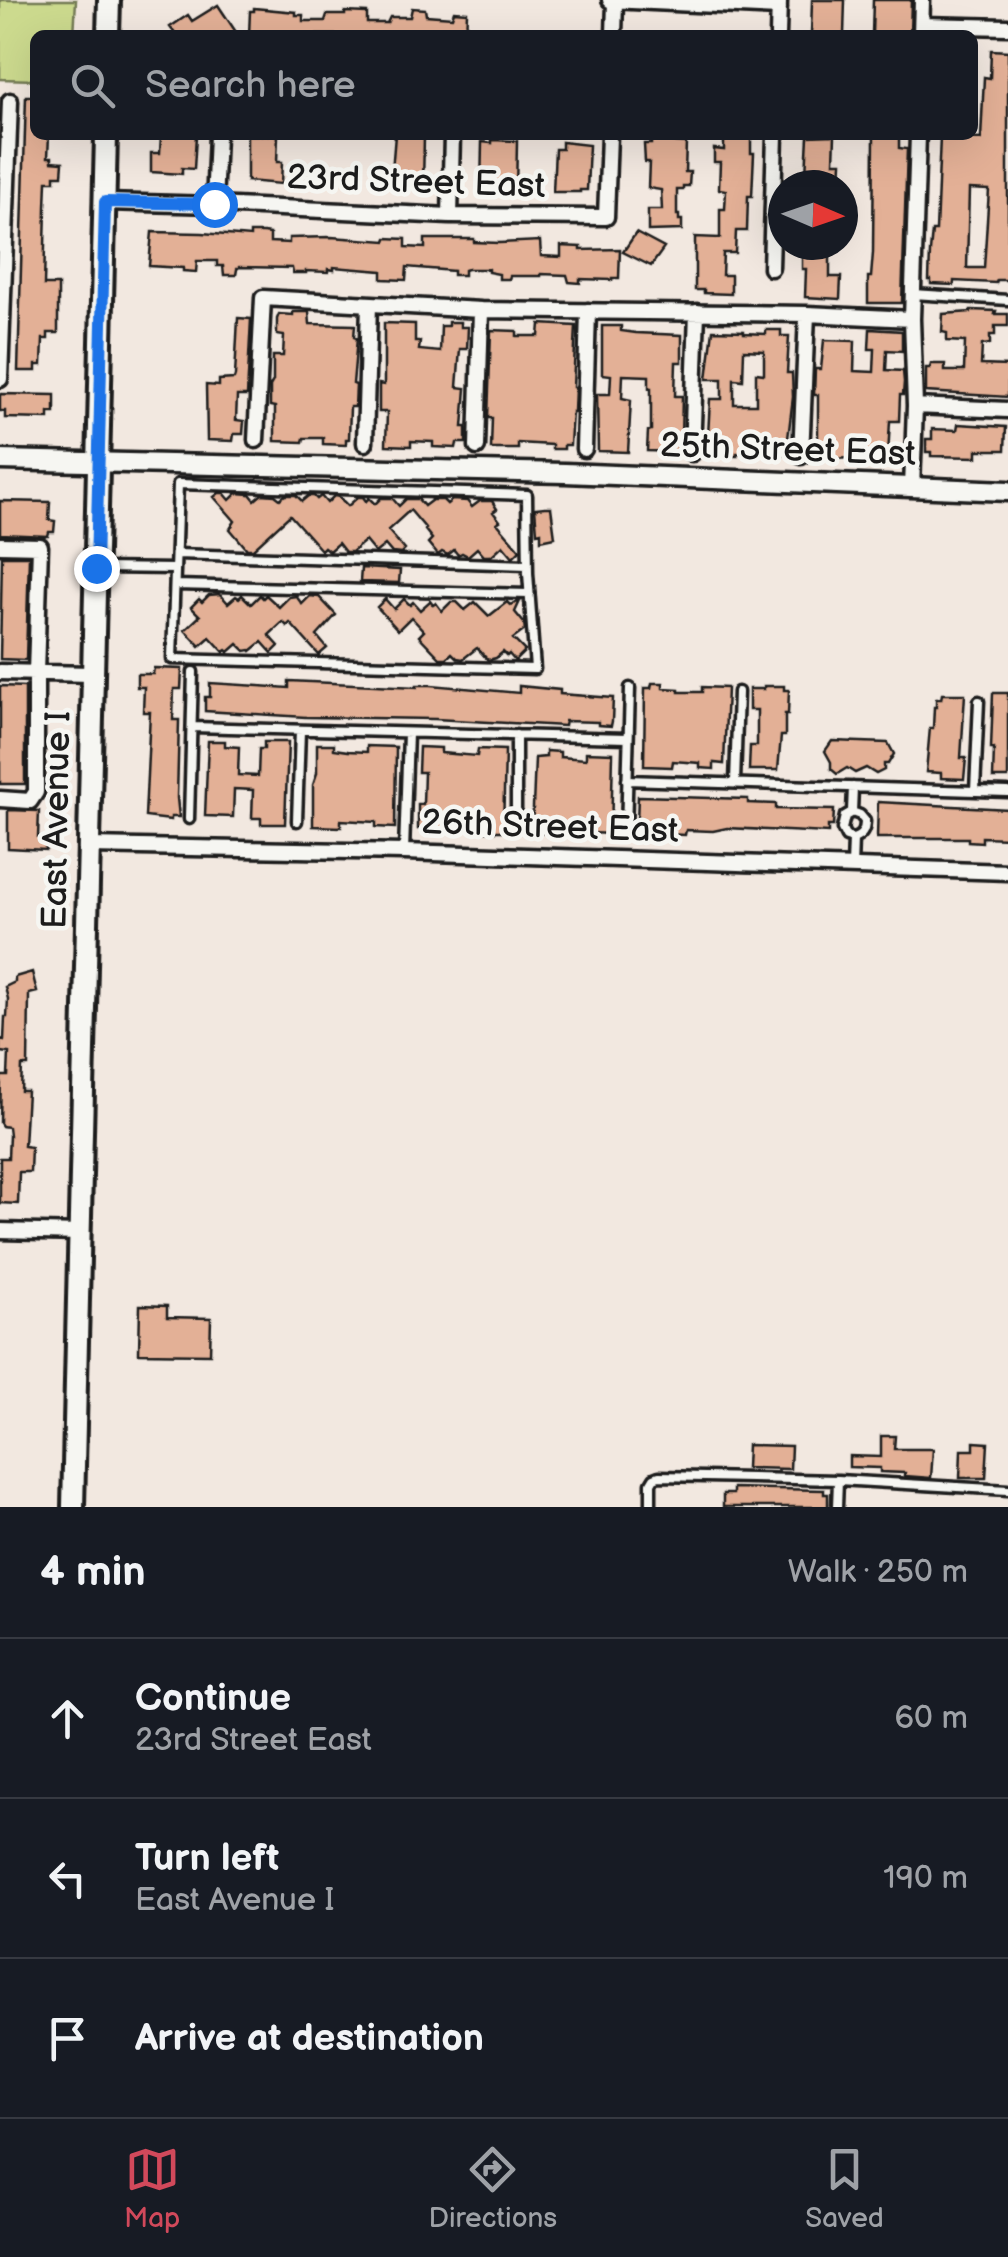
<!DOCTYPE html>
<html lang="en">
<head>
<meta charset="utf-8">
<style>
  body { margin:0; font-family:"Balsamiq Sans",sans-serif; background:#20242c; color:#f1f3f6 }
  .compass { position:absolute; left:768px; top:170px; width:90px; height:90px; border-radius:50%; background:#171b24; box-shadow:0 10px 40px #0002; rotate:92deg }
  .stop { position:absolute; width:30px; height:30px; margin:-22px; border:8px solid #1a73e8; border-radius:50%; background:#fff }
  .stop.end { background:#1a73e8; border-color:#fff; box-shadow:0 2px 10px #0008 }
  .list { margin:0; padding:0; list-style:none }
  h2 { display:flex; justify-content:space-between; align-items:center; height:130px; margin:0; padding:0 40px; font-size:42px }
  h2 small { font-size:32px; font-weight:400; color:#9ea1a6 }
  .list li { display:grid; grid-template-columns:65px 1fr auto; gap:30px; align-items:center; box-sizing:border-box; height:160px; padding:0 40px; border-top:2px solid #363941 }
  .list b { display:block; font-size:38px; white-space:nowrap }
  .list p { margin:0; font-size:32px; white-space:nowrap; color:#9ea1a6 }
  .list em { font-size:32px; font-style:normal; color:#9ea1a6 }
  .icon { flex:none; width:55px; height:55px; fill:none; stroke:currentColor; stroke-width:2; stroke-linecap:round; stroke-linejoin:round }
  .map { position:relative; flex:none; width:1008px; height:1507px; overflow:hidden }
  .search { position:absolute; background:#171b24; box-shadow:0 10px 40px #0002; left:30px; right:30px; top:30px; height:110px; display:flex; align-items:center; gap:25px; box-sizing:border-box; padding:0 35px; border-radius:15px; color:#9ea1a6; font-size:38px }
  .sheet { height:610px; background:#171b24 }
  nav { display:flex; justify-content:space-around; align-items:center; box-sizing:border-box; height:140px; border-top:2px solid #363941; background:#171b24; font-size:28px; color:#9ea1a6 }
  nav a { display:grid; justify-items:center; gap:5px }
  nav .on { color:#d1495b }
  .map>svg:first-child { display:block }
  .green { fill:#ccda8e; stroke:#747b55; stroke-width:2.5 }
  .building { fill:#e3b096; stroke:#1c1c1c; stroke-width:2.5; fill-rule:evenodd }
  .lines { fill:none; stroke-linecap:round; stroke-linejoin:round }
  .service-casing { stroke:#1c1c1c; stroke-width:15 }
  .minor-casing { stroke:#1c1c1c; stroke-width:21 }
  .tertiary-casing { stroke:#1c1c1c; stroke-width:25 }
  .secondary-casing { stroke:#1c1c1c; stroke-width:28 }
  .service { stroke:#f6f6f2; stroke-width:8 }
  .minor { stroke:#f6f6f2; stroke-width:14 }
  .tertiary { stroke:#f6f6f2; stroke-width:18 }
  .secondary { stroke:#f6f6f2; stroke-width:20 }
  .route { stroke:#1a73e8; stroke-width:12 }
  .labels { text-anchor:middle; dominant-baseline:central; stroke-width:9; stroke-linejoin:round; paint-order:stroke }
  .street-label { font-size:35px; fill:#1c1c1c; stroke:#f6f6f2 }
</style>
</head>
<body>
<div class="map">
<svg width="1008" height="1507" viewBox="0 0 1008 1507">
  <rect width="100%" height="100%" fill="#f2e8e0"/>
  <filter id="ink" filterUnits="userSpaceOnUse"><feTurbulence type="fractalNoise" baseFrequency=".01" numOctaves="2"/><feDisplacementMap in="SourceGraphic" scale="20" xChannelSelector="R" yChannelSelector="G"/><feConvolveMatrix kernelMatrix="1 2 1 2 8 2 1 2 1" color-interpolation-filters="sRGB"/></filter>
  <g filter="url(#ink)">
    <path class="green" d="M0,0H76L74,35H35V80L0,79Z"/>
    <path class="building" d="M812,0H845L844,35H811Z
      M873,0H911L910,35H872Z
      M218,5L238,35H176L170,27L188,15L192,21Z
      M254,8L296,12V15H303V21H325L327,15H345V12L367,13V23H387L390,17H410L412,8L425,9L426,15L452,17L454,11L467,12L466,35H249L250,11H254Z
      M991,50L1008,51V280H997L996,283L954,281V285L931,284V280H929L930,252L932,231H936L940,137V135H956L955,138L981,139L984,77L990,78ZM969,189L989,190L984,268H967Z
      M26,96H35V135H49L48,157H52V161L63,162L62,175H55V181H47L46,207L44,285H58V333H48V339H43L42,365H36V371H18Z
      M161,135H196L194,169L182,168V174L151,172V153H160Z
      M247,135H278L277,162H282L281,184L247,181Z
      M395,135H424L423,187L394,189V183H391Z
      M724,135H751V153H754L752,196H748L747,231H736L735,253H723L722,275H731V294L704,293V290H695V237L720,238V209H725L726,190L719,189L720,162H714V149L724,150Z
      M835,135L834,162H842L841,184L818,183L819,177L806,175L808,136Z
      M874,135H899V148L907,149L902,303H868V277H871L873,253Z
      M492,140L517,141L516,193L481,190L482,142L492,143Z
      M651,140L686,143L685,172H690L689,186H683V190H677V215H679V220H682V230L648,231V210H662L661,190L648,188L649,162H645L644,144H651Z
      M562,142L589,145L587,190H580V192H553L555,149H562Z
      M152,232L202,233L250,237V233H263L270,234V242L289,243V238L331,237L386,241L387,238L406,239V247L425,248V239H474V242L499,243L540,241L541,256L561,257V246L581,247V250L620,249L619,278H612V280L580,279V283L569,282L567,275L541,274V276H510L509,279H499V274L488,272V269H467L464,270V275H453V271L407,267L406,280L382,279V271L334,267V270L328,269V272L306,271V273H293L292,268L239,267L237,269L236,275H224L223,266H217V261H197L196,272L183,271V268L149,266Z
      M636,233L664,248L651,266L623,252Z
      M812,248H830V277H841L840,299L805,297L806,269H802V250L811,251Z
      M971,310L996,311L995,314H1008V326H995V335H990V344L982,345L981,365L1008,366V397L926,392V368H930L931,364H945V371H964L965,342L947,341V333L942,332L943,314L971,312Z
      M293,312H309L310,324L355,325L354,337L357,338L353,384L356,385L355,407H350L349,439H346V445L323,444V438H304L303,442L275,441V407L270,406V386L273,381V356H283L284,336L277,335V319L279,314L293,315Z
      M238,318L251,319L247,396H237L236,420L244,421L243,434H234L233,441L207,440L206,385L219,386V380L234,379L235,376Z
      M448,322H460V327H468L467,349H460L457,387L466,388L463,427H466V443H457L456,448L433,447V442L411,441V446L386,445L387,412H379V384L384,385V323L415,324V342H420L419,350L440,352L441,326H448Z
      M540,324L576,326L573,387H575L574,412H572L570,445H564V449H552V445L518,443V449H491L492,418H488L491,330L517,331V336H539Z
      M602,326H621V331L636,333L682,335V362H676L675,396H682L681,439H678V452L647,451L648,431L651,430V388H649V376L623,375L622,398L631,400L628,452L598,451L597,394H610L611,375L602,374Z
      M870,329L902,331V351L887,350L886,370L903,371L904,382L903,395H900L899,421H890L888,456L850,454V458L818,460V395H814L815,369H821L824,340L855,341L854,371L874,372L875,349H869Z
      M713,330L744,331V333L766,334V330H781V336H789L787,373H792L793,397L786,455L737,453V456L707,455L710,399H722V379H707ZM744,350L764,351V374L756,373V404H734V379L743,380Z
      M0,394L55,395V413H49V419L5,418V411H0Z
      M958,424L1006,427L1005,450H977V457L931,456V452H926V439H932V429L957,430Z
      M219,493H224L230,500L237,493L250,494L255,500L262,494L275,495L280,499L285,495H296L302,501L308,496H314L317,499L321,496L327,503L334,496L339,497L348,506L358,497H363L366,501L369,498L375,504L381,498H392L399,506L406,499H418L424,506L432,500H443L447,504L452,500L467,501L472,507L480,501H492L497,509L493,512L500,521L497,523L520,550L513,557L503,545L491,556H484L477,548L468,556L462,553L458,555L454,550L448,555L442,552L438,555L428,543L432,539L425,530L426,529L410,510L388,530L405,550L401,554L392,553L385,545L375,553L365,541L352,552H345L338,543L329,551L324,547L321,550L290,515L253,549H247L230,529L235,521L214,497Z
      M0,501L50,502L49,520L55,521L54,532H49L48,536L0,534Z
      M545,507H551L555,537L541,540V532L537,533L535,508Z
      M2,556H29L26,660L0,659Z
      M361,568L400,570L399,583L360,582Z
      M220,594L228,603L236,596L239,598L242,595L251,604L260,595L263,598L266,595L279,607L289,597L296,596L302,604L310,596L319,597L336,615L317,636L327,648L319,655L290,623L287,626L283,622L269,635L279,646L272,653L262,642L251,651L250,650L245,651L238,644L229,652L227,650L224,652L210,637L200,646L185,630L200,616L191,607L199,599L202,602L209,595Z
      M385,599L394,609L404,599L410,605L413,602L420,610L430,601L433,605L436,603L442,611L451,602H457L465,610L475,602L489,616L507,602L510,605L520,601L515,612L524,623L525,630L513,639L525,651L515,661L509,654L507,656L503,652L496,658L488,660L477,648L463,659L457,658L452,653L447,658H440L419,636L424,631L411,617L398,630L377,607Z
      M154,668L182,669L181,689H174L173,720H179L177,798L179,817H171V820L145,817L150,712H143L144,687H137V674H153Z
      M289,681L417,687V685H431L519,693V686L560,690V694L613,698L612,721L611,726L598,725V722L565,721L564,726L435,719L306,717L205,711V697H210V683L289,688Z
      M652,683H663V688L679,689V692H702V687L727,688L724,764L714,763V769L700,768V763L673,761L672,767L644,766L645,688H651Z
      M0,686L25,687V784H0Z
      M764,686H784V690H789L788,714H785V736H781L778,770H749L750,746H757V710H749V689H764Z
      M993,693H1008V778H993L994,749H991Z
      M942,694H965L961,758H966L964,779L941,778V773L926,772L930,728H933L934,707H936V699H941Z
      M208,741H225V746L239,747L238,775L258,776L259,749H264V742H288L285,824H261V818H252L253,790L234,789L233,817L205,816Z
      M832,741L888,743L894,754L888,764H884V770L876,774L866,768L855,773L847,768L837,774L831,769V762L825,751Z
      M317,744H334V749L348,751L367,752V746L396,747L395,828L376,827V822L341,820V827L313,826V785L317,773Z
      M419,747L441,748V753L477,756L478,749L505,750L503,831H479V826L446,824L445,830L418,829V804H423L424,772H418Z
      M546,751L560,752V757L586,759V752L613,753L611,834L590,833V828L565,827H559V833L532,832L535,758L546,757Z
      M638,796L748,799V803L776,804V809L834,810L833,826H828V833L727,828L713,831L686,830L685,835L665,834V829L643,828V823H637Z
      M878,802L1008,809V838L982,837V842L968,841V838H877Z
      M8,810L39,811L38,837H46V850L8,848Z
      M32,972L37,992L29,994L28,1066H22L21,1091H27L24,1146L31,1147L30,1172H19L18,1204L0,1203V1158H8L9,1135L8,1127L2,1126L0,1123L1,1076H8L9,1053L0,1052V1039L4,1040L5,1017H7L8,999L5,987L15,982V977Z
      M140,1305L167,1306V1317L211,1318L210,1354L139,1353Z
      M881,1436H895L894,1449H933L931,1478L905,1476V1473L880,1472V1468L849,1467V1456L881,1457Z
      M974,1442L988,1443L986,1478H960L961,1450H974Z
      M747,1445L791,1446L790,1469L746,1468Z
      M733,1488L824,1490V1494H828V1507H723V1494H733Z"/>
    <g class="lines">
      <g class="service-casing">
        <path id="service" d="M913,294L1008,300
          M178,484L527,495L528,573L535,669L172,659Z
          M176,554L527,565
          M100,568L175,569
          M175,585L529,594
          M192,727L628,738
          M627,780L1008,792
          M735,783L738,692
          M975,791L979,701
          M852,812L845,816L842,829L846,837L853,839C862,836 865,831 865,821L860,815L852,812L853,787
          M189,819L193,672
          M297,821L300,730
          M516,828V735
          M626,832L630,688
          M404,852L408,733
          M852,867L853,839
          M651,1507V1483L654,1478L659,1476L838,1480L1008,1490
          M837,1507L838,1480"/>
      </g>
      <g class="minor-casing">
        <path id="minor" d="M610,0L779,8
          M922,25L1008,27
          M614,35L615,2
          M778,35L779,1
          M921,35L922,0
          M105,202L214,205L450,216L606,217L609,135
          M214,205L217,135
          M450,216L452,135
          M771,268L775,135
          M0,379L10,101
          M915,406L1008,410
          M256,440L263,298L481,310L807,314L912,319
          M365,443L369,304
          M477,447L481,310
          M584,449L588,311
          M692,453L697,312
          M801,456L807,314
          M912,488L915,406L912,319L918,135
          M0,545L40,546L36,673V792L30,801L0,799
          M0,672L92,674
          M89,846L404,852L1008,872
          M0,1231L80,1233"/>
      </g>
      <g class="tertiary-casing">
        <path id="tertiary" d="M0,460L565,473L1008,491"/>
      </g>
      <g class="secondary-casing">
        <path id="secondary" d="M108,35L109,0
          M73,1507L106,135"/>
      </g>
      <use href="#service" class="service"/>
      <use href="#minor" class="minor"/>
      <use href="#tertiary" class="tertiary"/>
      <use href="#secondary" class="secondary"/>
    </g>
  </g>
  <g class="lines" filter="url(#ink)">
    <path class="route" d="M96,568L105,202L214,204"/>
  </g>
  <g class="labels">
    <g class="street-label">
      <text transform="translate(416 182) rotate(2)">23rd Street East</text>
      <text transform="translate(788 450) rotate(2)">25th Street East</text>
      <text transform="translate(57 820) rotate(-89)">East Avenue I</text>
      <text transform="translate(550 827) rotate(2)">26th Street East</text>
    </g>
  </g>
</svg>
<svg class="compass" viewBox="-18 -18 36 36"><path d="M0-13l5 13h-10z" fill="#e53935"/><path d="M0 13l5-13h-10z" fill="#9ea1a6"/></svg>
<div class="stop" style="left:214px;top:204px"></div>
<div class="stop end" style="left:96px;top:568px"></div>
<div class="search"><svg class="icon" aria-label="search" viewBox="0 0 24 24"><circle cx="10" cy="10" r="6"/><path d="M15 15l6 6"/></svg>Search here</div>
</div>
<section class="sheet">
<h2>4 min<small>Walk · 250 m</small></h2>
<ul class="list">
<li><svg class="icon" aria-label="ahead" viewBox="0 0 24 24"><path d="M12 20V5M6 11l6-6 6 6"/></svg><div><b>Continue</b><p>23rd Street East</p></div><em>60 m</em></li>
<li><svg class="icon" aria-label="left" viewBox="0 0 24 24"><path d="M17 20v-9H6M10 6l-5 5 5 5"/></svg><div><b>Turn left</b><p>East Avenue I</p></div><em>190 m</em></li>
<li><svg class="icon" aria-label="arrive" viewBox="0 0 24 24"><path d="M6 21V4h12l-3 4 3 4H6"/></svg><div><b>Arrive at destination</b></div></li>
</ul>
</section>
<nav>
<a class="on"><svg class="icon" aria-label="map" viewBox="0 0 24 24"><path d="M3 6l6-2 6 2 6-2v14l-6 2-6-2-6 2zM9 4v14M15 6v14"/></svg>Map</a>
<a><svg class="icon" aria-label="directions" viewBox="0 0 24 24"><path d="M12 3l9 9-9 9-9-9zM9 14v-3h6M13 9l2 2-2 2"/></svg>Directions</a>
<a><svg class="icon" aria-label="saved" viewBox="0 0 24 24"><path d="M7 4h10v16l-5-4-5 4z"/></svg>Saved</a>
</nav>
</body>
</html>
